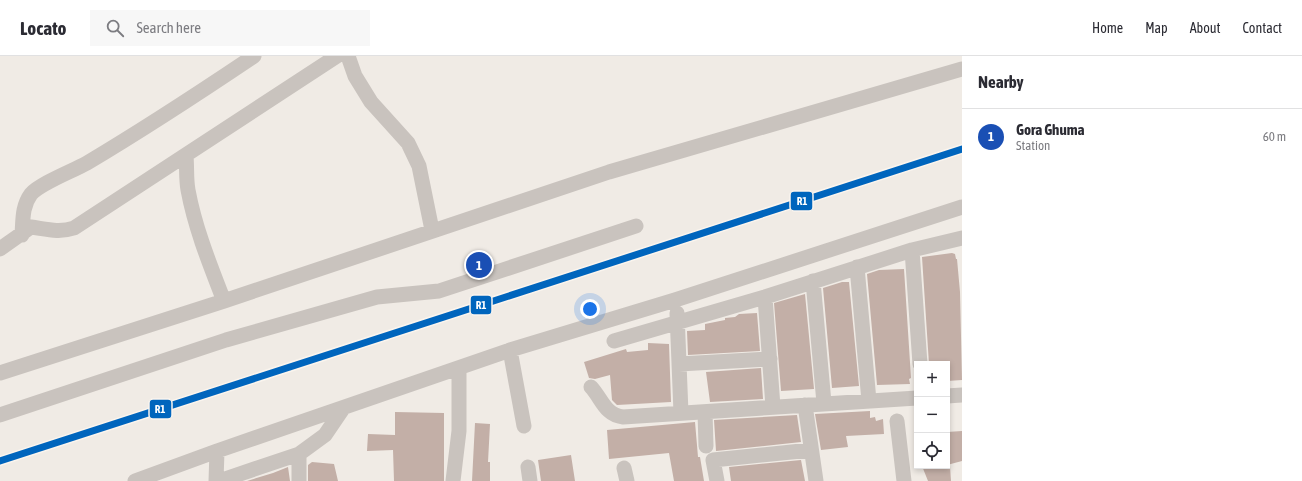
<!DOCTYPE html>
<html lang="en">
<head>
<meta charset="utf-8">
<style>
  body { margin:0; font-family:"Asap Condensed",sans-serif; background:#f7f7f7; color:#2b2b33 }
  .controls { position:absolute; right:12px; bottom:12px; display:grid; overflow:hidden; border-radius:0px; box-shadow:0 2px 6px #0003 }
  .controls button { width:36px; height:36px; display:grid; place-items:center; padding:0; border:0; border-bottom:1px solid #e1e1e2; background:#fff; color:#2b2b33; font:20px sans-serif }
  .you { position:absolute; left:590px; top:253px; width:14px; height:14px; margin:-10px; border:3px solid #fff; border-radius:50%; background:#1a73e8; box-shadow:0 0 0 6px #1a73e833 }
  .badge { display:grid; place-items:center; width:26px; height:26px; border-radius:50%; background:#7a716c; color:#fff; font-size:13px; font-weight:700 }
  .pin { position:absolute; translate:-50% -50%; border:2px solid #fff; box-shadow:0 1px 4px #0006 }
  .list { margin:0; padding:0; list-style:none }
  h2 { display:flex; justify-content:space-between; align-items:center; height:52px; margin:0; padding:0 16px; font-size:17px }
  h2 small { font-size:13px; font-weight:400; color:#7c7c81 }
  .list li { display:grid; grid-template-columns:26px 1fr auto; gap:12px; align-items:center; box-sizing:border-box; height:56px; padding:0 16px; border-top:1px solid #e1e1e2 }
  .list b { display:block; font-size:15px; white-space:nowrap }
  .list p { margin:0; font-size:13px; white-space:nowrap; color:#7c7c81 }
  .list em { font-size:13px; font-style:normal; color:#7c7c81 }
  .icon { flex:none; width:22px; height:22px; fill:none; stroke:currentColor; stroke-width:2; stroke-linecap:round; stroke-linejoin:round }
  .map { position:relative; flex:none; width:962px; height:425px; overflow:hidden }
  header { display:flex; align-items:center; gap:24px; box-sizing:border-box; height:56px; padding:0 20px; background:#fff; border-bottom:1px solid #e1e1e2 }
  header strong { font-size:19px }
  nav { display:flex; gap:22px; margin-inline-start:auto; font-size:14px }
  .search { width:280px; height:36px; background:#f7f7f7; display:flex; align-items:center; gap:10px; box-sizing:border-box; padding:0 14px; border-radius:0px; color:#7c7c81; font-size:15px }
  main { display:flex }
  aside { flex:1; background:#fff }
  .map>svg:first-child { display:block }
  .building { fill:#c3afa7 }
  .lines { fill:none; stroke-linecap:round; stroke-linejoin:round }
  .street { stroke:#c9c3be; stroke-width:15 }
  .rail-1-casing { stroke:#fbf5ee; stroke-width:10 }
  .rail-1 { stroke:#0065bd; stroke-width:7 }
  .line-badge { stroke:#fbf5ee; stroke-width:1.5 }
  .badge-label { font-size:11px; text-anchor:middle; font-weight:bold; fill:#fff }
</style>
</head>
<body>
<header>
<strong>Locato</strong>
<div class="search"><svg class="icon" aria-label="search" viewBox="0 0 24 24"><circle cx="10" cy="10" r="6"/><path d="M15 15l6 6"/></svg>Search here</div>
<nav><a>Home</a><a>Map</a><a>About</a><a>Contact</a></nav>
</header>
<main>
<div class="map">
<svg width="962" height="425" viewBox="0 0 962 425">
  <rect width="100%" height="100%" fill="#f0ebe5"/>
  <path class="building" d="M952,197L955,198L956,203H957L960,236L962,324L947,325V308H929L922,201Z
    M904,213L911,322L909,323L910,328L877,329L867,218L879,214Z
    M842,226H849L859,330L832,332L823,232Z
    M805,238L814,333L781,335L774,247Z
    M757,257L760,295L688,299L687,275L705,274V268L725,264V262L735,261L739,258Z
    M648,287L669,288L671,346L617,349L612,344L610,319L595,323L589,322L584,306L626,293L627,296L648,294Z
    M761,312L763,343L710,346L706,316Z
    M870,355V362L875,361L876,365L883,363L884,378L846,380L848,391L821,394L815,358Z
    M395,356L444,357V425H394L393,394L367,395L368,378L395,379Z
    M797,359L801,386L716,395L714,364Z
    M695,366L698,401H700L704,425H674L669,397L609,403L607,374Z
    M475,367L490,368L488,406H490V425H472Z
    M962,375V405L947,409V376Z
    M571,399L575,425H541L538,404Z
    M801,404L805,425H731L729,411Z
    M312,406L334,408L338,425H308V409Z
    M922,410H950L951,425H928Z
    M288,411L290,425H247L273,417Z"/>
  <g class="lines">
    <path class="street" d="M348,0L355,20L371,46L408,87L419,110L432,174
      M186,100C187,111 186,123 188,134C195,172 210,209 224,245
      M22,179C23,164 22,150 31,138C41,127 73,115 87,107C144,73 199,37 254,0
      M0,193L31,171C46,173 59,177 74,172L337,0
      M912,194L920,308
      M857,211L869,345
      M813,225L824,347
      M765,241L773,351
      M677,257L681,357
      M614,285L765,241L912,194L962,182
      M510,294L524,370
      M679,308L770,303
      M0,317L224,245L609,116L962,13
      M591,331C602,343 605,359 623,361L917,342
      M947,340L962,339
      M805,349L816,425
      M705,356L706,390
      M0,359L226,284L377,241L439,235L636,170
      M897,365L904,425
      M528,411L530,425
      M624,412L627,425
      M135,425L217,395
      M216,425L217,395L510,294L675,244L962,151
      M219,425L299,398L325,379L342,354
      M299,425V398
      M453,425L459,375V312
      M717,425L713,404L811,394"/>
    <g class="rail-1-casing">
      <path id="rail-1" d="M0,405L962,93"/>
    </g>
    <use href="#rail-1" class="rail-1"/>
  </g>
  <g class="line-badge">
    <rect x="790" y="135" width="23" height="20" rx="4" fill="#0065bd"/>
    <rect x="470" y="239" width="22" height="20" rx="4" fill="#0065bd"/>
    <rect x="149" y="343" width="23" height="20" rx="4" fill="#0065bd"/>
  </g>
  <g class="badge-label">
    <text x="802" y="149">R1</text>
    <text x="481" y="253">R1</text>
    <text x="160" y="357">R1</text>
  </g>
</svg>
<div class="controls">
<button>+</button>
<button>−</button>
<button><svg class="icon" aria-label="locate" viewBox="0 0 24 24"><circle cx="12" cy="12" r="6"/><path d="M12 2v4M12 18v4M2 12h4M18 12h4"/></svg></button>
</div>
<div class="you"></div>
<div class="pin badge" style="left:479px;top:209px;background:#1a4fb4">1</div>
</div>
<aside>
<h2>Nearby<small></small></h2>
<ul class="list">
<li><span class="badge" style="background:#1a4fb4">1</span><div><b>Gora Ghuma</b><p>Station</p></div><em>60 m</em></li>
</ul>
</aside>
</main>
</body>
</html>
